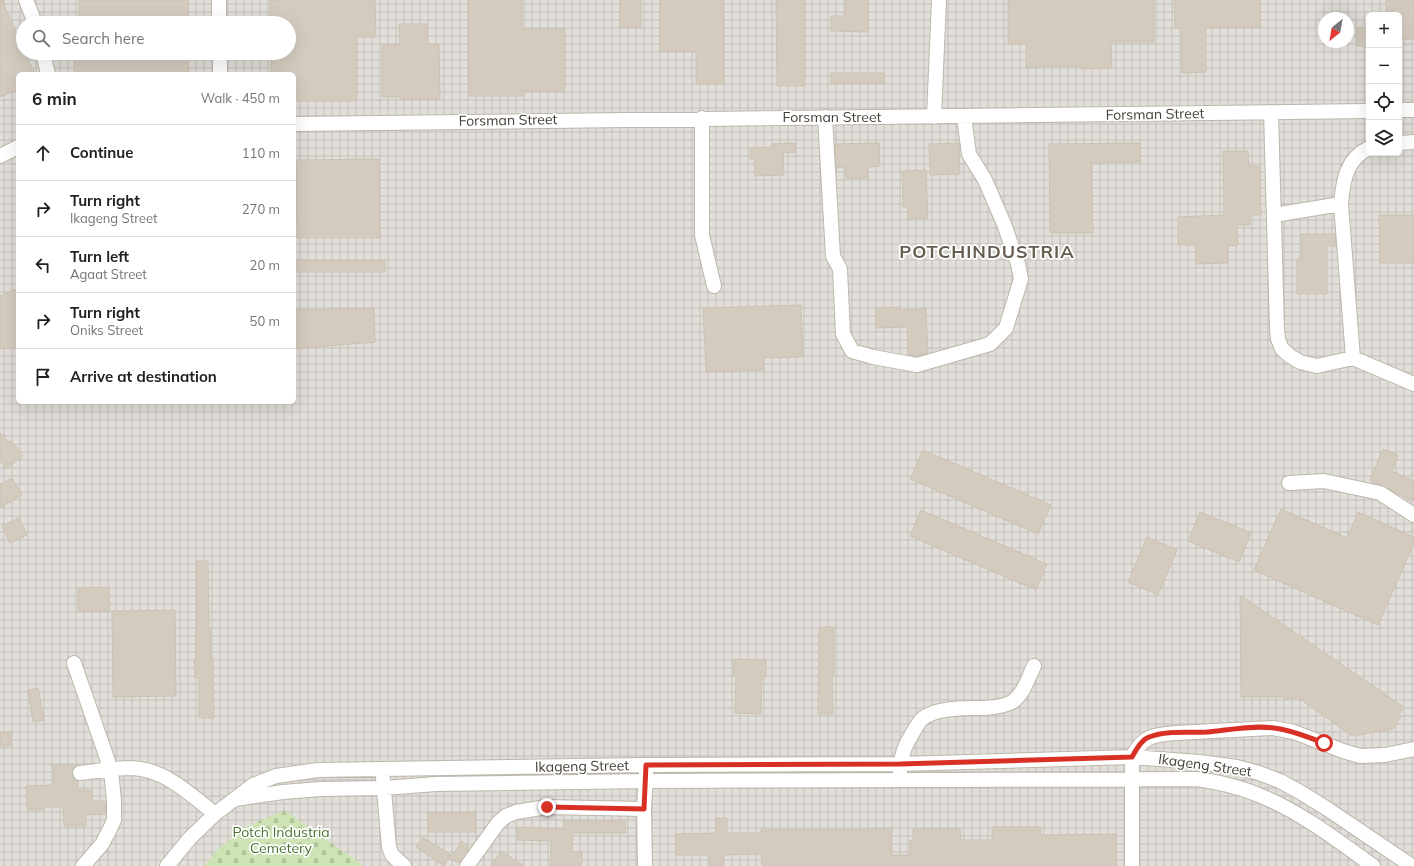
<!DOCTYPE html>
<html lang="en">
<head>
<meta charset="utf-8">
<style>
  body { margin:0; font-family:Mulish,sans-serif; background:#f2f2f2; color:#202124 }
  .controls { position:absolute; right:12px; top:12px; display:grid; overflow:hidden; border-radius:6px; box-shadow:0 4px 16px #0002 }
  .controls button { width:36px; height:36px; display:grid; place-items:center; padding:0; border:0; border-bottom:1px solid #e0e0e0; background:#fff; color:#202124; font:20px sans-serif }
  .compass { position:absolute; left:1318px; top:12px; width:36px; height:36px; border-radius:50%; background:#fff; box-shadow:0 4px 16px #0002; rotate:211deg }
  .stop { position:absolute; width:12px; height:12px; margin:-9px; border:3px solid #d93025; border-radius:50%; background:#fff }
  .stop.end { background:#d93025; border-color:#fff; box-shadow:0 1px 4px #0008 }
  .list { margin:0; padding:0; list-style:none }
  h2 { display:flex; justify-content:space-between; align-items:center; height:52px; margin:0; padding:0 16px; font-size:17px }
  h2 small { font-size:13px; font-weight:400; color:#757577 }
  .list li { display:grid; grid-template-columns:26px 1fr auto; gap:12px; align-items:center; box-sizing:border-box; height:56px; padding:0 16px; border-top:1px solid #e0e0e0 }
  .list b { display:block; font-size:15px; white-space:nowrap }
  .list p { margin:0; font-size:13px; white-space:nowrap; color:#757577 }
  .list em { font-size:13px; font-style:normal; color:#757577 }
  .icon { flex:none; width:22px; height:22px; fill:none; stroke:currentColor; stroke-width:2; stroke-linecap:round; stroke-linejoin:round }
  .map { position:relative; flex:none; width:1414px; height:866px; overflow:hidden }
  .search { position:absolute; background:#fff; box-shadow:0 4px 16px #0002; left:16px; top:16px; width:280px; height:44px; display:flex; align-items:center; gap:10px; box-sizing:border-box; padding:0 14px; border-radius:22px; color:#757577; font-size:15px }
  .panel { position:absolute; background:#fff; box-shadow:0 4px 16px #0002; left:16px; top:72px; width:280px; height:332px; border-radius:6px }
  .map>svg:first-child { display:block }
  .industrial { fill:url(#industrial-grid); fill-rule:evenodd }
  .cemetery { fill:url(#cemetery-stones) }
  .building { fill:#d3cbbe; stroke:#cdc2b2 }
  .lines { fill:none; stroke-linecap:round; stroke-linejoin:round }
  .minor-casing { stroke:#bdb7ab; stroke-width:16 }
  .minor { stroke:#fff; stroke-width:14 }
  .route { stroke:#d93025; stroke-width:5 }
  .labels { text-anchor:middle; dominant-baseline:central; stroke-width:3.5; stroke-linejoin:round; paint-order:stroke }
  .street-label { font-size:14px; fill:#454037; stroke:#fff }
  .park-label { font-size:14px; fill:#49722f; stroke:#fff }
  .district-label { font-size:18px; font-weight:bold; letter-spacing:1px; fill:#675d4f; stroke:#fff }
</style>
</head>
<body>
<div class="map">
<svg width="1414" height="866" viewBox="0 0 1414 866">
  <defs>
    <pattern id="industrial-grid" width="8" height="8" patternUnits="userSpaceOnUse"><rect width="8" height="8" fill="#e2ded9"/><path d="M0 4h8M4 0v8" fill="none" stroke="#c3c0bb"/></pattern>
    <pattern id="cemetery-stones" width="16" height="16" patternUnits="userSpaceOnUse"><rect width="16" height="16" fill="#cee3b4"/><path d="M2 7V4a2 2 0 0 1 4 0v3zM10 15v-3a2 2 0 0 1 4 0v3z" fill="#b2c49b"/></pattern>
  </defs>
  <rect width="100%" height="100%" fill="#f2efe8"/>
  <path class="industrial" d="M0,0H1414V866H0ZM1369,15H1399V153H1369ZM1324,18H1348V42H1324ZM23,23H289V53H23ZM18,74H294V402H18Z"/>
  <path class="cemetery" d="M284,810L364,866H204L217,850L246,827Z"/>
  <path class="building" d="M0,0H2L23,48V53H25L35,74H18V89L0,97Z
    M79,0H188V23H79Z
    M270,0H375L376,37H357V101H294V74H271V53H289V23H270Z
    M468,0H522V29H565V92L523,91V96H469Z
    M620,0H641V27H620Z
    M660,0H723L724,84H696V51H660Z
    M776,0H805V86H777Z
    M846,0H868V32L831,31V16H845Z
    M1008,0H1154V42H1111L1112,68L1081,69V66L1026,67V44H1008Z
    M1174,0H1260L1261,27L1206,28V72L1182,73L1181,28H1175Z
    M1386,0H1414V39L1399,40V15H1386Z
    M399,24H427V44H439L440,99H400V97H382V44L400,45Z
    M1357,28H1369V46H1357Z
    M74,53H188L189,74H74Z
    M831,73H884L885,83L831,84Z
    M795,143L796,152L783,153L784,175L755,176L754,159H750V148L772,147V144Z
    M879,143L880,166L867,167L868,178L846,179L845,167L836,168L835,144Z
    M959,143L960,174L930,175L929,144Z
    M1140,143L1141,162L1091,163L1093,233H1050L1049,144Z
    M1223,151H1248L1249,166H1260L1261,215H1250V225H1237L1238,245L1227,246L1228,263L1196,264L1195,245H1178V217L1224,215Z
    M379,159L380,238H297L296,160Z
    M926,170L928,218L908,219V207H903L902,171Z
    M1379,215H1414V263H1380Z
    M1301,234H1335L1336,246H1327V294H1297V259H1301Z
    M294,260H385V272H294Z
    M18,288V348L0,349V296Z
    M801,305L803,357L763,358L764,370L706,372L703,308Z
    M900,307V310L926,309L928,353L917,356L908,355L907,327L876,328L875,308Z
    M374,308L375,342L294,349V310Z
    M0,433L9,442L11,440L23,456L6,469L0,461Z
    M1383,449L1398,455L1392,471L1414,481V501L1397,494L1384,486L1370,480Z
    M923,450L1051,505L1038,534L910,479Z
    M12,478L22,495L0,508V485Z
    M1281,509L1347,538L1358,512L1414,537V543L1378,625L1254,570Z
    M921,510L1047,564L1036,590L910,536Z
    M1200,512L1251,533L1239,562L1188,541Z
    M19,518L27,535L10,543L2,526Z
    M1147,537L1177,550L1158,595L1128,582Z
    M196,561H208L209,627H210L211,658H213L214,718H199V678H195L194,659H196V627H197Z
    M109,587L110,611L78,612V588Z
    M1240,595L1404,707L1399,715L1401,716L1393,729L1352,736L1299,698L1286,699L1282,697H1241Z
    M175,610L176,696L113,697L112,611Z
    M819,627H834V675H832L833,714H818Z
    M734,659L766,660V676H762L761,714L735,713L736,675H733Z
    M38,688L44,720L33,722L28,690Z
    M0,732H11V746H0Z
    M53,765H78L72,769V774L73,778L78,781V790H92V801H105L106,814L86,815V826H64L63,807H43V810H27L26,786L54,785Z
    M475,812L476,832H428V813Z
    M716,818H727V833H761V830L891,829V855H910V840H913V829H960L961,840H992V827H1041V835L1116,834L1117,866H762L761,854L723,855V866H709V855H676L675,834L716,833Z
    M564,821H625L626,833H573L572,852H582V864H580V866H550L551,841L517,840V827L564,829Z
    M423,837L451,855L444,866L416,847Z
    M462,841L469,847L458,863L450,858Z
    M501,851L523,865L524,866H491Z"/>
  <g class="lines">
    <g class="minor-casing">
      <path id="minor" d="M26,0L35,23
        M219,0V23
        M43,53L48,74
        M220,53V74
        M1399,110H1414
        M1271,112L1277,330L1278,339L1282,349L1290,356L1300,362L1317,366L1353,358L1414,384
        M825,117L833,256L840,269L843,334L852,351L873,357L917,365L990,344L1006,328L1021,279L1018,264L1004,224L985,180L969,154L964,117
        M934,117L939,0
        M702,118V235L714,286
        M294,124C652,118 1011,117 1369,111
        M1399,143L1414,142
        M0,156L18,147
        M1341,204L1353,358
        M1274,215L1341,204C1343,181 1346,159 1369,148
        M1289,483L1324,481L1380,493L1414,515
        M74,663L111,770L114,801V820L110,829L102,844L83,866
        M900,772C900,758 905,745 912,734C915,729 918,723 922,719C936,707 967,708 985,708C994,707 1003,707 1012,702C1024,694 1028,678 1034,666
        M80,773C97,771 115,768 132,768C165,769 191,795 215,814
        M383,779L389,847L392,855L404,866
        M235,799L283,792L321,789L384,788L436,784L646,781L1197,779C1217,782 1237,786 1256,794C1298,810 1337,840 1373,866
        M167,866L190,838L215,814L253,785L276,776L318,770L646,765L900,764L1132,757L1199,762L1237,767L1259,773L1280,781L1300,792L1326,808L1412,866
        M467,866L498,823L506,816L516,812L547,807L644,809
        M645,866L644,809L646,773
        M1132,866V757C1143,736 1152,735 1176,733L1273,728L1294,732L1343,751L1360,756L1385,755L1414,749"/>
    </g>
    <use href="#minor" class="minor"/>
  </g>
  <g class="lines">
    <path class="route" d="M547,807L644,809L646,765L900,764L1132,757C1136,750 1141,740 1149,737C1167,730 1189,733 1207,732C1229,730 1252,725 1274,728C1292,730 1307,737 1324,743"/>
  </g>
  <g class="labels">
    <g class="street-label">
      <text transform="translate(1155 114) rotate(-1)">Forsman Street</text>
      <text x="832" y="117">Forsman Street</text>
      <text transform="translate(508 120) rotate(-1)">Forsman Street</text>
      <text transform="translate(1205 765) rotate(8)">Ikageng Street</text>
      <text transform="translate(582 766) rotate(-1)">Ikageng Street</text>
    </g>
    <g class="park-label">
      <text x="281" y="832">Potch Industria<tspan x="281" dy="16">Cemetery</tspan></text>
    </g>
    <g class="district-label">
      <text x="987" y="251">POTCHINDUSTRIA</text>
    </g>
  </g>
</svg>
<div class="controls">
<button>+</button>
<button>−</button>
<button><svg class="icon" aria-label="locate" viewBox="0 0 24 24"><circle cx="12" cy="12" r="6"/><path d="M12 2v4M12 18v4M2 12h4M18 12h4"/></svg></button>
<button><svg class="icon" aria-label="layers" viewBox="0 0 24 24"><path d="M12 4l9 5-9 5-9-5zM3 14l9 5 9-5"/></svg></button>
</div>
<svg class="compass" viewBox="-18 -18 36 36"><path d="M0-13l5 13h-10z" fill="#e53935"/><path d="M0 13l5-13h-10z" fill="#757577"/></svg>
<div class="stop" style="left:1324px;top:743px"></div>
<div class="stop end" style="left:547px;top:807px"></div>
<div class="search"><svg class="icon" aria-label="search" viewBox="0 0 24 24"><circle cx="10" cy="10" r="6"/><path d="M15 15l6 6"/></svg>Search here</div>
<section class="panel">
<h2>6 min<small>Walk · 450 m</small></h2>
<ul class="list">
<li><svg class="icon" aria-label="ahead" viewBox="0 0 24 24"><path d="M12 20V5M6 11l6-6 6 6"/></svg><div><b>Continue</b></div><em>110 m</em></li>
<li><svg class="icon" aria-label="right" viewBox="0 0 24 24"><path d="M7 20v-9h11M14 6l5 5-5 5"/></svg><div><b>Turn right</b><p>Ikageng Street</p></div><em>270 m</em></li>
<li><svg class="icon" aria-label="left" viewBox="0 0 24 24"><path d="M17 20v-9H6M10 6l-5 5 5 5"/></svg><div><b>Turn left</b><p>Agaat Street</p></div><em>20 m</em></li>
<li><svg class="icon" aria-label="right" viewBox="0 0 24 24"><path d="M7 20v-9h11M14 6l5 5-5 5"/></svg><div><b>Turn right</b><p>Oniks Street</p></div><em>50 m</em></li>
<li><svg class="icon" aria-label="arrive" viewBox="0 0 24 24"><path d="M6 21V4h12l-3 4 3 4H6"/></svg><div><b>Arrive at destination</b></div></li>
</ul>
</section>
</div>
</body>
</html>
